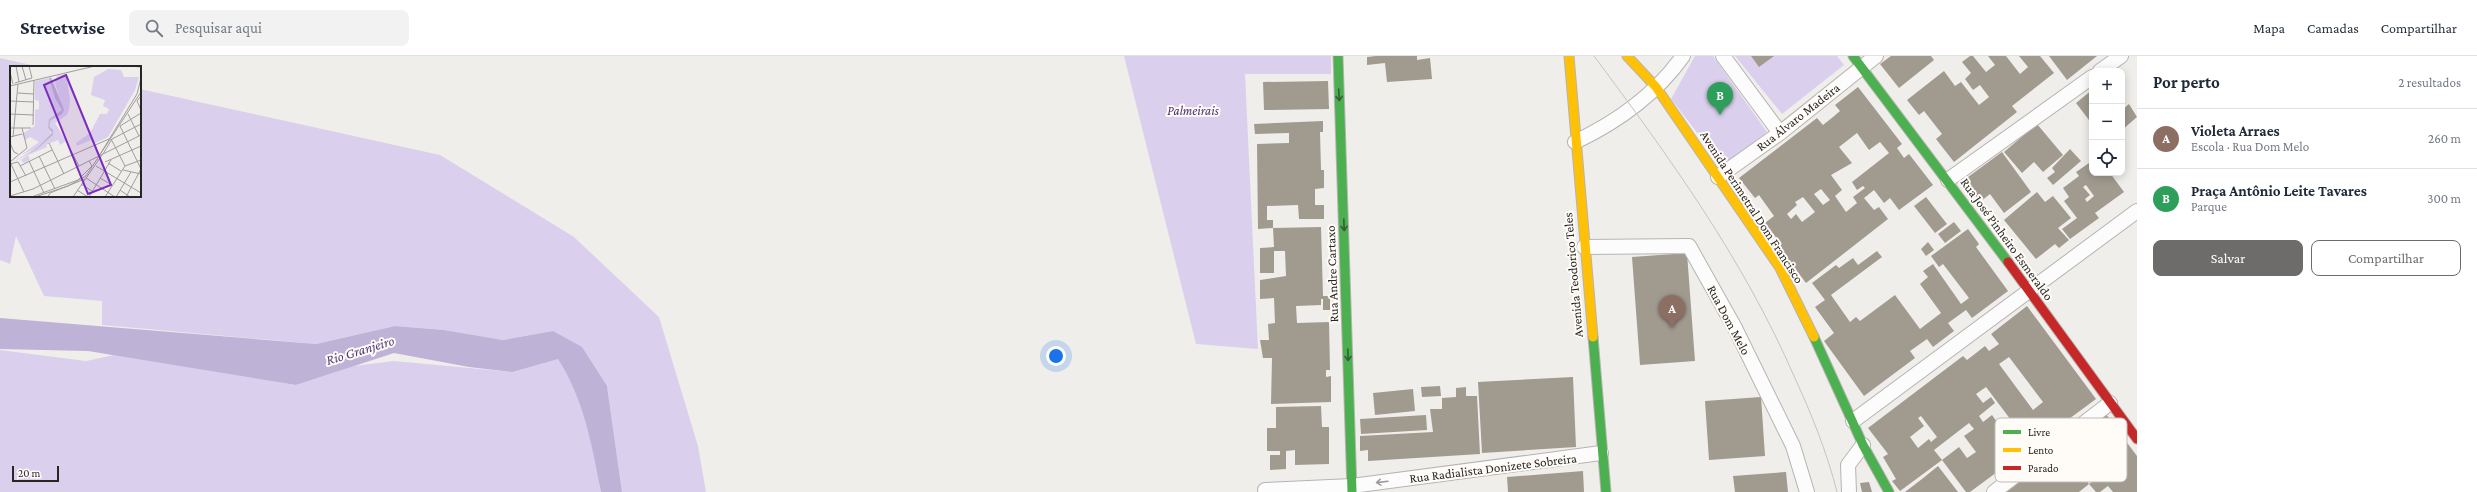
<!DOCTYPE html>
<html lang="pt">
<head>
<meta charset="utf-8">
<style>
  body { margin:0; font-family:"Crimson Pro",serif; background:#f2f2f3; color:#1f2937 }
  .controls { position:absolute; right:12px; top:12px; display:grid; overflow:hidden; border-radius:8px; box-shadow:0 2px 10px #0003 }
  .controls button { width:36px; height:36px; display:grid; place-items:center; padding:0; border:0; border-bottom:1px solid #e0e1e3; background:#fff; color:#1f2937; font:20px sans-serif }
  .scale { position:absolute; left:12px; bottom:10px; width:47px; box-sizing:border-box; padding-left:4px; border:2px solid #282624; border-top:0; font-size:11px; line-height:14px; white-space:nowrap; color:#282624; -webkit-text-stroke:3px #fffcf8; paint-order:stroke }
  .you { position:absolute; left:1056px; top:300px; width:14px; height:14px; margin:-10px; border:3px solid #fff; border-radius:50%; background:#1a73e8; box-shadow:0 0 0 6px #1a73e833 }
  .badge { display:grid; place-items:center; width:26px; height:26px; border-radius:50%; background:#6e6c6a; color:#fff; font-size:13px; font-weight:700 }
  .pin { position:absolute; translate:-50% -33px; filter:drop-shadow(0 1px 2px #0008) }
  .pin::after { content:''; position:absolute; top:21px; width:14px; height:12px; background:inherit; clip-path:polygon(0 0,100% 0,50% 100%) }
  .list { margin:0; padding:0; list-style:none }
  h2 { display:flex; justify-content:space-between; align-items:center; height:52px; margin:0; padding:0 16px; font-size:17px }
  h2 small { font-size:13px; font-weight:400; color:#747a83 }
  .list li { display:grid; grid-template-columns:26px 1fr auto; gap:12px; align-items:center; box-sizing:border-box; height:60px; padding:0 16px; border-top:1px solid #e0e1e3 }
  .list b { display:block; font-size:15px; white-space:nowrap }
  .list p { margin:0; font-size:13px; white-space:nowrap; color:#747a83 }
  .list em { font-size:13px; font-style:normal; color:#747a83 }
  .actions { display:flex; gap:8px; padding:12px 16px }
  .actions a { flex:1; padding:9px 0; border:1px solid #6e6c6a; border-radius:8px; text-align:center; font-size:14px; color:#6e6c6a }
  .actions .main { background:#6e6c6a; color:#fff }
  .icon { flex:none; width:22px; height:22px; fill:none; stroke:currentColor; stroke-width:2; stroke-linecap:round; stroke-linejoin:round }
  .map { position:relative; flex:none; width:2137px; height:436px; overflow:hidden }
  header { display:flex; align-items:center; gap:24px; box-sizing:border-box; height:56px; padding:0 20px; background:#fff; border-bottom:1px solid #e0e1e3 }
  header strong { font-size:19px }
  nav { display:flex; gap:22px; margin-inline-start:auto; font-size:14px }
  .search { width:280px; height:36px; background:#f2f2f3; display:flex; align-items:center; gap:10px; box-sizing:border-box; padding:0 14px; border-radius:8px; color:#747a83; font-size:15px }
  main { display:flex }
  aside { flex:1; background:#fff }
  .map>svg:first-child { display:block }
  .green { fill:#dad0ed }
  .water { fill:#beb2d7 }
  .building { fill:#a19a8f; fill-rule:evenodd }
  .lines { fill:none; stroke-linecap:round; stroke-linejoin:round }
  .street-casing { stroke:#b6b4b1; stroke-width:16 }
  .fast-casing { stroke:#b6b4b1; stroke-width:11 }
  .slow-casing { stroke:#b6b4b1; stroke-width:11 }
  .jam-casing { stroke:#b6b4b1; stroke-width:11 }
  .street { stroke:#fdfcfc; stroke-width:14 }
  .fast { stroke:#4caf50; stroke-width:9 }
  .slow { stroke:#ffc107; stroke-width:9 }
  .jam { stroke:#c62828; stroke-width:9 }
  .tram { stroke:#c5c4c3; stroke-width:1 }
  .oneway { stroke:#365d36 }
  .oneway2 { stroke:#9d9c9b }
  .labels { text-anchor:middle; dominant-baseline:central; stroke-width:4; stroke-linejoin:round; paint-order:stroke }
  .park-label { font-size:13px; font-style:italic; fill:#482f72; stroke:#fffcf8 }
  .street-label { font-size:13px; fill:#282624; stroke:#fffcf8 }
  .water-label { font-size:14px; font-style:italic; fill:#50387b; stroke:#fffcf8 }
  .inset-road { fill:none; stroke:#a09e9b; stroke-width:1 }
  .view { fill:#7b2cbf; fill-opacity:0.15; stroke:#7b2cbf; stroke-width:2 }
  .inset-edge { fill:none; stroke:#282624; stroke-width:2 }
  .key { fill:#fffcf8; stroke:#bebcb8; stroke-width:1 }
  .key-label { font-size:11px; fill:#282624 }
</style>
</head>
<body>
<header>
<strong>Streetwise</strong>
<div class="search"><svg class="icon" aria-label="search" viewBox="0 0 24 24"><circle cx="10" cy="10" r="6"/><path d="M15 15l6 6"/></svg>Pesquisar aqui</div>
<nav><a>Mapa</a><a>Camadas</a><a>Compartilhar</a></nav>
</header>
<main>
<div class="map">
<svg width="2137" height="436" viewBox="0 0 2137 436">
  <rect width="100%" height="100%" fill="#f0eeeb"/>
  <path class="green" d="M1124,0H1331V18H1245L1258,293L1196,288Z
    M1695,0H1713L1767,76L1723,110L1671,43Z
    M1735,0H1837L1844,9L1782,58Z
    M0,2L40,11H11V140H140V33L440,99L574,181L659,261L698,390L706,436H622L607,330L553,275L503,284L444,274L395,270L316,288L102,269V245L44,240L16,180L10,208L0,204Z
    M542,291C547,295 553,298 557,302C582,327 595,402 601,436H0V294L86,305L114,299L296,329L354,310L394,305L512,316Z"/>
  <path class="water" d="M0,262L316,288L395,270L444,274L503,284L553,275L582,291L607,330L622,436H601C592,390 584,343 558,303L512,316L469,311L394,297L296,329L88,295L0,293Z"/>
  <path class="building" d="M1376,0H1417V4L1430,2L1432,23L1387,26L1385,7L1367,9V1Z
    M1751,0H1774L1759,11Z
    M1891,0H1931L1934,4L1899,32L1880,8Z
    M1970,0H1973L1986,16L1995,9L1988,0H2006L2020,18L2028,11L2019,0H2040L2054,17L2012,50L2017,56L1954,106L1936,83L1942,78L1924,55L1919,59L1907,44L1944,15L1955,30L1961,26L1979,49L1989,41L1980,29L1973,34L1965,23L1971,17L1962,6Z
    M2049,0H2097L2067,24Z
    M1328,25L1329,53L1264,54L1263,26Z
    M1858,31L1902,88L1897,92L1904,102L1909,98L1933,129L1899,154L1890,142L1884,147L1874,134L1864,142L1874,154L1879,151L1888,163L1806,227L1775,186L1778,184L1765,167L1774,160L1759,139L1755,142L1739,122L1817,62L1823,69L1833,61L1840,55L1835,49ZM1857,77L1869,94L1880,86L1889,97L1852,126L1857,134L1863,130L1865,132L1853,141L1857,147L1846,156L1835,140L1842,134L1831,119L1852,107L1839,91ZM1821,133L1830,144L1823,149L1814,138ZM1803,141L1815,156L1802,166L1796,158L1791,163L1787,158L1797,149L1795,146Z
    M2092,34V68L2076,47Z
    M2129,48L2137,61L2122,74V54Z
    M1323,65V76H1320L1321,114H1324V132L1315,133V149H1324V163H1299L1298,149L1267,150V164H1273V172L1258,173L1257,88L1289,87V77L1255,78L1254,68Z
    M2037,68L2063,99L2043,116L2034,106L2022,117L2004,96Z
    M2070,93L2081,105L2053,129L2047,122L2055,116L2052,112Z
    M2002,96L2031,136L2004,157L1990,138L1980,146L1964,124Z
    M2092,105V117H2110L2124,136L2095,157L2099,162L2070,183L2062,173L2077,162L2064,145L2069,141L2063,132L2079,120L2076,116ZM2086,129L2094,140L2087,146L2085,143L2090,139L2083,131Z
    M2037,136L2045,146L2053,140L2071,162L2058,172L2069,184L2059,192L2055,188L2036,203L2004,164Z
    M1926,141L1947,168L1935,177L1914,150Z
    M1954,166L1961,175L1945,187L1938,178Z
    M1321,171L1323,240H1330V254H1323V243H1321V249L1296,250L1297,267L1329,266L1330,314H1326V321L1331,320V346L1271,348L1272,302H1263L1260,284H1269L1268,268L1275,267L1274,242L1260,243V224L1286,220L1285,195H1274V217H1260V192L1274,191L1273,172Z
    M1968,173L1979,188L1976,191L2008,235L1972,262L1966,254L1948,267L1954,275L1933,291L1927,283L1910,295L1915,302L1864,340L1824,285L1834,277L1815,251L1825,244L1812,227L1836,209L1839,212L1853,202L1858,209L1877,195L1882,201L1831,239L1850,266L1856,261L1860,265L1895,239L1920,273L1941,257L1920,228L1928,221L1923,215L1933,208L1961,248L1969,242L1943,208L1939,211L1931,200Z
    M1928,186L1934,194L1926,200L1921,193Z
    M1687,197L1695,305L1640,309L1632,201Z
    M2027,250L2096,343L1970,436H1966L1942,404L1959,391L1967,402L1976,396L1964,380L1974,373L1969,367L1934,394L1942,404L1900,435L1892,425L1896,423L1883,401L1888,398L1868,372L1963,300L1967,304L1985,290L1989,295L1999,288L1991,278ZM2009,301L2043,346L2033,354L1999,308ZM1986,331L2014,368L2004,376L1992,359L1983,366L1979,360L1995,347L1991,341L1983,347L1976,338ZM1921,360L1937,381L1931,386L1929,383L1918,392L1910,381L1924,370L1918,362Z
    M1573,321L1576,391L1482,397L1478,326Z
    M1440,330L1441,340L1422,341L1421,331Z
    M1466,331V340H1477L1480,398L1368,405V394L1360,395V380L1433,376L1430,353H1442V342L1456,341V332Z
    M1413,333L1415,355L1375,359L1373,337Z
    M1761,341L1765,400L1709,404L1705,345Z
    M1321,350L1322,371H1329V408L1295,409V394L1286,395V413L1270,414V399H1280V395H1267V372H1276V351Z
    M2106,358L2116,372L2109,377L2118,389L2125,384L2137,400V436H2113L2108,430L2100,436H2096L2089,428L2100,420L2083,398L2073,406L2089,428L2079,436H2005Z
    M1426,359L1427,374L1361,378L1360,363Z
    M1938,410L1958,436H1905L1922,423Z
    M1583,415L1584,436H1508L1507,421Z
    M1786,416L1788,436H1735L1733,420Z
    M1869,426L1872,436H1862L1860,427Z"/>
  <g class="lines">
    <g class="street-casing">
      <path id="street" d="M1723,0L1780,77
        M2100,15L2121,0
        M1575,86C1617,66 1656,38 1683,0
        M1718,121L1780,77L1876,0
        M1948,124L2092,21
        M1584,191L1689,190L1735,272L1793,390L1807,436
        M1853,365L2137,155
        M1265,434L1352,430L1601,397
        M1849,436L1848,409L1863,389
        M1994,436L2110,347"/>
    </g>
    <g class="fast-casing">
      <path id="fast" d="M1338,0L1352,436
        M1853,0L2008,206
        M1593,281L1606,436
        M1814,281L1863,389L1889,436"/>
    </g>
    <g class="slow-casing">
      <path id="slow" d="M1569,0L1593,281
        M1627,0L1656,31L1780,212L1814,281"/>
    </g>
    <g class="jam-casing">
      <path id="jam" d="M2008,206L2137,383"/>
    </g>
    <use href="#street" class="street"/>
    <use href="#fast" class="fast"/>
    <use href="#slow" class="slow"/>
    <use href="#jam" class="jam"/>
    <path class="tram" d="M1594,0C1670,102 1743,203 1794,320C1811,357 1827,396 1837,436"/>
  </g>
  <defs><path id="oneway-shaft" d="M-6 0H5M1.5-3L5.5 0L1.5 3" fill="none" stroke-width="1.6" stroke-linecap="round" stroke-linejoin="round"/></defs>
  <g class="oneway">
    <use href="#oneway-shaft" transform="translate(1339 39) rotate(87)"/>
    <use href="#oneway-shaft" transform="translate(1344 169) rotate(88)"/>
    <use href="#oneway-shaft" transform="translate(1348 299) rotate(88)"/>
  </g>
  <use class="oneway2" href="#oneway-shaft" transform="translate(1382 426) rotate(173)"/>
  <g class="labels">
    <g class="park-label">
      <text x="1193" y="54">Palmeirais</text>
    </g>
    <g class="street-label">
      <text transform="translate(1798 61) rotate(-38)">Rua Álvaro Madeira</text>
      <text transform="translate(1752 151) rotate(57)">Avenida Perimetral Dom Francisco</text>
      <text transform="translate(2007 183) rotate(54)">Rua José Pinheiro Esmeraldo</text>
      <text transform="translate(1332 218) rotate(-92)">Rua Andre Cartaxo</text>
      <text transform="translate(1573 219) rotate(-95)">Avenida Teodorico Teles</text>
      <text transform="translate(1729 264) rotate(62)">Rua Dom Melo</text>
      <text transform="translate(1493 412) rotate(-7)">Rua Radialista Donizete Sobreira</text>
    </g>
    <g class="water-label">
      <text transform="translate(360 294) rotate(-17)">Rio Granjeiro</text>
    </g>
  </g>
  <g transform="translate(10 10)">
    <rect width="131" height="131" fill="#f0eeeb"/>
    <path d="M98,3L111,4L114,11H129L125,24L98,71L83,78L81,74L67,80L66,77L80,67L90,48H97L99,43L93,40L95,34L81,29L84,11ZM56,8L60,34L59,43L57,49L45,57L56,75L50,79L48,74L36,79L37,81L18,89L20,94L14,97L11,94L43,69L39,60L41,54L53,45L45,17L47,10ZM39,12L52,44L39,53L41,69L27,82L11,89L29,76L20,71L15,74L12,68L25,60V44L29,43V35L25,34V15Z" fill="#dad0ed"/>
    <path d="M41,11L54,44L52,48L41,54L39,60L43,64V69L27,83L0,98L27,82L42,67L38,61L39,53L52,44L45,32L39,12Z" fill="#beb2d7"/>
    <path class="inset-road" d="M6,0L9,16M12,0L16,14M119,0L131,1M0,6L3,18M5,17L22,12L19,0M0,20L85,0M8,27L24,28M131,30L127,35L131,44M0,35L24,36M0,48L24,49M118,48L129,70M23,59L24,14M0,62H21M0,71L12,68M3,71L8,18M101,73L115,100M0,77L4,86L8,88M39,77L54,108M60,83L69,100M93,88L102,73L131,58M29,90L45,123M89,90L127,28L131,12M19,95L34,127M0,96L17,82L12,62M0,96L14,126M95,96L131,80M98,97L111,105M0,98L8,96L16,110M10,100L42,84M86,100L131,127M113,104L131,108M76,112L105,131M90,112L102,119M0,116L99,73M71,118L82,125M67,124L78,131M110,124L120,131M0,130L23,123L131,69M24,130L68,114L82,100L79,95M25,131L58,120L76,110L131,26M38,131L40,127L75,113M63,131L92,89M79,131L101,94M95,131L115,100L131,94M106,131L121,106M116,131L131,103L110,60L131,47"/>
    <path class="view" d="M56,9L101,119L78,128L34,19Z"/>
    <rect width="131" height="131" class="inset-edge"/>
  </g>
  <rect x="1995" y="362" width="132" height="64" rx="6" class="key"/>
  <rect x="2003" y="374" width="18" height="4" fill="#4caf50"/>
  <rect x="2003" y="392" width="18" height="4" fill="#ffc107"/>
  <rect x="2003" y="410" width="18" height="4" fill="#c62828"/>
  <g class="key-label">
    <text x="2028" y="380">Livre</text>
    <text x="2028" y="398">Lento</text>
    <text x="2028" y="416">Parado</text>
  </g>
</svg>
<div class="controls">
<button>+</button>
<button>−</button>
<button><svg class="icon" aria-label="locate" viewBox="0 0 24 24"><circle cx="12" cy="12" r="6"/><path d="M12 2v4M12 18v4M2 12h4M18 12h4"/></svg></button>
</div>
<div class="scale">20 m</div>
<div class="you"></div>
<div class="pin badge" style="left:1672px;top:272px;background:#8d6e63">A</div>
<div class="pin badge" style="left:1720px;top:59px;background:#2e9e5b">B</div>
</div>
<aside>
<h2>Por perto<small>2 resultados</small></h2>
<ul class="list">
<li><span class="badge" style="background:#8d6e63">A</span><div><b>Violeta Arraes</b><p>Escola · Rua Dom Melo</p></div><em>260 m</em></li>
<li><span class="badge" style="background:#2e9e5b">B</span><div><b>Praça Antônio Leite Tavares</b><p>Parque</p></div><em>300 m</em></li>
</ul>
<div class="actions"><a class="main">Salvar</a><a>Compartilhar</a></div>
</aside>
</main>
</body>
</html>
